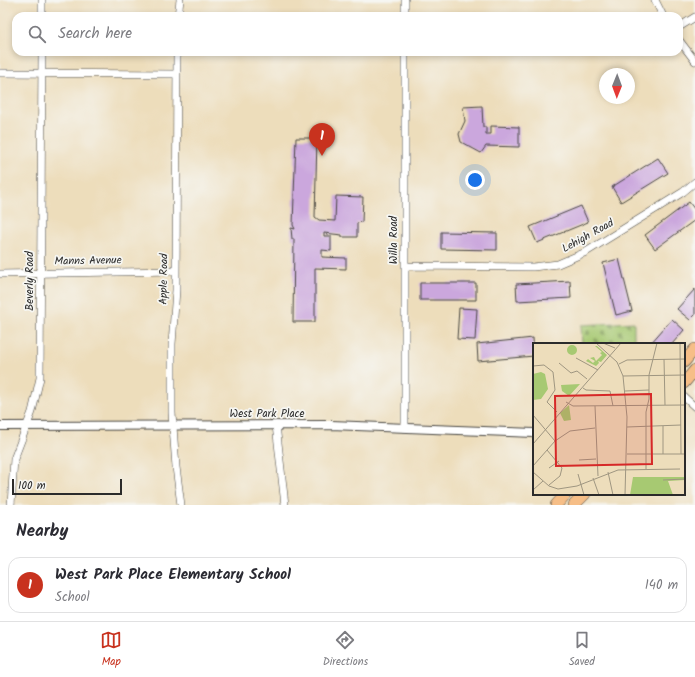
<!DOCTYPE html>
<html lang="en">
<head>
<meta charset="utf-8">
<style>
  body { margin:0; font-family:Kalam,sans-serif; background:#f7f7f7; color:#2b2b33 }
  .compass { position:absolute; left:599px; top:68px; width:36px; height:36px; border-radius:50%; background:#fff; box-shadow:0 2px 6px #0003; rotate:181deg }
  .scale { position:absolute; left:12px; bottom:10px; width:110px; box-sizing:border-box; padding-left:4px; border:2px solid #2b2b2b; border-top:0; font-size:11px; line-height:14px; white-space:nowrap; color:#2b2b2b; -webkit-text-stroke:3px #f6f6f2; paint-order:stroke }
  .you { position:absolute; left:475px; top:180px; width:14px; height:14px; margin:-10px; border:3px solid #fff; border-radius:50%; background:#1a73e8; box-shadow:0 0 0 6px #1a73e833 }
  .badge { display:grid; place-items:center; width:26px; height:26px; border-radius:50%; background:#c8321e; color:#fff; font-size:13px; font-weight:700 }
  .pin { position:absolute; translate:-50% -33px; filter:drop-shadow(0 1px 2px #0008) }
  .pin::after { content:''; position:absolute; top:21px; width:14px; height:12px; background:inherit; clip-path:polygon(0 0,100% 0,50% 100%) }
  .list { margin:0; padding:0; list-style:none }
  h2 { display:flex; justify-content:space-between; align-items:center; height:52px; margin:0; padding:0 16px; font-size:17px }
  h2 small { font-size:13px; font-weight:400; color:#7c7c81 }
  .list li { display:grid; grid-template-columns:26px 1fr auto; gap:12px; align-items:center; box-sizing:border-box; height:56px; margin:0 8px 8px; padding:0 8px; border:1px solid #e1e1e2; border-radius:12px }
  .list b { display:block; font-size:15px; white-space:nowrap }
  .list p { margin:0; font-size:13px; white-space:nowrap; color:#7c7c81 }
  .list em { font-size:13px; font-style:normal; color:#7c7c81 }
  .icon { flex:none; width:22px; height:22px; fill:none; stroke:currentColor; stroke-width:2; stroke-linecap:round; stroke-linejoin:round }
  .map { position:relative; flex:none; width:695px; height:505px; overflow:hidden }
  .search { position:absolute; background:#fff; box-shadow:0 2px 6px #0003; left:12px; right:12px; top:12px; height:44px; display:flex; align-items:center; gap:10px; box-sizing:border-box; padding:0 14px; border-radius:12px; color:#7c7c81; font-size:15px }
  .sheet { height:116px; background:#fff }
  nav { display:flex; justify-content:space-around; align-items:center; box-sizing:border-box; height:56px; border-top:1px solid #e1e1e2; background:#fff; font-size:11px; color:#7c7c81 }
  nav a { display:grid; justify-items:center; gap:2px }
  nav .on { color:#c8321e }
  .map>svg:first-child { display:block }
  .cemetery { fill:url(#cemetery-stones); stroke:#697a4e }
  .building { fill:#cba7dd }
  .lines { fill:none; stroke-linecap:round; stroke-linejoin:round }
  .minor-casing { stroke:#484641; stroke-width:8 }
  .tertiary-casing { stroke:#484641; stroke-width:10 }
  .primary-casing { stroke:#484641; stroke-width:12 }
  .minor { stroke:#fff; stroke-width:7 }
  .tertiary { stroke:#fff; stroke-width:8 }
  .primary { stroke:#f6be87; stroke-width:11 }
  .labels { text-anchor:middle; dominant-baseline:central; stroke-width:3.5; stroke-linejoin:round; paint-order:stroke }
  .street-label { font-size:11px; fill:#2b2b2b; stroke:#f6f6f2 }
  .inset-road { fill:none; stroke:#9f9681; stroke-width:1 }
  .view { fill:#d62828; fill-opacity:0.15; stroke:#d62828; stroke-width:2 }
  .inset-edge { fill:none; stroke:#2b2b2b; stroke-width:2 }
</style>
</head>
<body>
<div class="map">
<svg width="695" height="505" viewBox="0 0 695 505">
  <defs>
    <pattern id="cemetery-stones" width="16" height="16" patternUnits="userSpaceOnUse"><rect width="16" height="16" fill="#a7c972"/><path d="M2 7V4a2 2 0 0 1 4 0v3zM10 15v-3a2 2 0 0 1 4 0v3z" fill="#88a35e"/></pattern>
  </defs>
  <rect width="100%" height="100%" fill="#f6f6f2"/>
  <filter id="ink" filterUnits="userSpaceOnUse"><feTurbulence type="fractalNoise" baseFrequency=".025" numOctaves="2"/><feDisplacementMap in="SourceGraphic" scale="8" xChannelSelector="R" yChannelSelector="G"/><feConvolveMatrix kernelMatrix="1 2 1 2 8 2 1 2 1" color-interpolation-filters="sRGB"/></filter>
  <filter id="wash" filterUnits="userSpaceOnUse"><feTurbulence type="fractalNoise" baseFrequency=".012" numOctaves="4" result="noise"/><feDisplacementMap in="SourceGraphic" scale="16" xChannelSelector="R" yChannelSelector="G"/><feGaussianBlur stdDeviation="0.9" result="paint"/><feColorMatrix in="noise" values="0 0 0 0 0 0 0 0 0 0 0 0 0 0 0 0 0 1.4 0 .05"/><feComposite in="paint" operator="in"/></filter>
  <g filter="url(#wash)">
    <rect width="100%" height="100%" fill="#edddbb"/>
    <path class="cemetery" d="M634,322V344H582L581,325Z"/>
    <g id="blocks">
      <path class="building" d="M482,106L483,127H486V134H491V126L519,127V147L486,146L481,153L461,142L459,134L465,121L463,107Z
        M296,138H317L315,217L319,220L335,221L336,196L363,197L362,222L357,223V237H342V235L324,233V236H331V251L322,250V257L346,258V269L315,268V322H293L294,239H292L291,228L295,229L293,225Z
        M658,158L668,173L621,202L612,187Z
        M689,202L695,210V220L655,249L645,235Z
        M581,206L588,222L537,243L530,227Z
        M441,232L497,233V250L441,249Z
        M619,259L632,311L616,315L603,263Z
        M570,281L571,298L517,301L516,284Z
        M420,283H476V300H420Z
        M695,289V315L690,320L677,309Z
        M459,308L477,309L475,340L457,339Z
        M672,319L684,330L672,344H650Z
        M533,338L534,356L478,361L477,344Z"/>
    </g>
  </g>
  <g filter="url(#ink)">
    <use href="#blocks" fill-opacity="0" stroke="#484641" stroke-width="1"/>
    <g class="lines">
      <g class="minor-casing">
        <path id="minor" d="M405,0V16
          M655,0L663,16
          M42,16V0
          M178,16L180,0
          M679,27L695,17
          M679,40L695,61
          M177,52L176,290L172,344V413L176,467L181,505
          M0,73L177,74
          M405,266L533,267L558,264L586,252L683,192L695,182
          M0,274L176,271
          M684,397L695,407
          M276,425L285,505
          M405,427V52
          M11,505L14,459L32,412L40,378L42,52"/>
      </g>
      <g class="tertiary-casing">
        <path id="tertiary" d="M0,426L331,425L534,433"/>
      </g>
      <g class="primary-casing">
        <path id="primary" d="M684,362L695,349
          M684,383L695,370
          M556,505L566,494
          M574,505L585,494"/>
      </g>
      <use href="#minor" class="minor"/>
      <use href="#tertiary" class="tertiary"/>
      <use href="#primary" class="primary"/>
    </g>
  </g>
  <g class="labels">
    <g class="street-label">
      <text transform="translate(588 236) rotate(-29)">Lehigh Road</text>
      <text transform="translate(394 240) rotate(-90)">Willa Road</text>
      <text transform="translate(88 261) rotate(-1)">Manns Avenue</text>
      <text transform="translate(164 279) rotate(-89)">Apple Road</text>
      <text transform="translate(30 281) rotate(-90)">Beverly Road</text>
      <text x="267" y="414">West Park Place</text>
    </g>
  </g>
  <g transform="translate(533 343)">
    <rect width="152" height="152" fill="#edddbb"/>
    <path d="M34 7a5 5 0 1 1 10 0a5 5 0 1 1-10 0ZM62,3H64L74,12L68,19L65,18L66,20L63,23L53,18L55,16L60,20L62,18L57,15L61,14L63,18L69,12L67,10L69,9Z" fill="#a7c972"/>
    <path d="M47,41L36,53L29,48L28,42ZM36,62L38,77L31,78L27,70Z" fill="#a7c972"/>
    <path d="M8,29L12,31L15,46L8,56L0,57V31ZM100,134H152V137L135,138L140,152H97Z" fill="#a7c972"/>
    <path class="inset-road" d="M63,0L84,19L90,33L94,74L92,152M70,0L82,5M147,0L148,111M43,15L65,27M131,16L132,62M26,20L38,30L44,28L54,36M86,21L94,17L152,16M0,23L11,22L20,29L22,47L14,59L24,69M90,33L152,32M50,45L53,47L77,48L80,63M92,48L116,47M33,59L40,63L152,62M62,63L65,133M0,72L22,98M130,83V111M94,84L148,82M0,101L88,0M14,107L29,125L27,133L16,142M94,111H152M46,117L63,116M0,123L22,98L37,88L62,85M16,125L26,118M113,126V69L116,56V32L124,0M0,129L16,143L25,146L44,143L85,127L147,126M75,129L80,152M45,131L51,152M60,135L66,152M130,137L152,136M0,147L10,138"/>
    <path class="view" d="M118,51L119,121L23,123L22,53Z"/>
    <rect width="152" height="152" class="inset-edge"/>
  </g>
</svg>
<svg class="compass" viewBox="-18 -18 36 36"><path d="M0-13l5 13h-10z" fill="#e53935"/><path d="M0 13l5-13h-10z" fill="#7c7c81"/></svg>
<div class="scale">100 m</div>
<div class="you"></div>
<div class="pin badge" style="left:322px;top:156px">1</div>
<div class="search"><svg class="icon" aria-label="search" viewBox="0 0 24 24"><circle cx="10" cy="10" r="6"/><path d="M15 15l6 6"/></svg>Search here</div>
</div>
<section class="sheet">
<h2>Nearby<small></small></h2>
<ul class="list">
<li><span class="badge">1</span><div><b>West Park Place Elementary School</b><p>School</p></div><em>140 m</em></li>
</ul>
</section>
<nav>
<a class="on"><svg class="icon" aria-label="map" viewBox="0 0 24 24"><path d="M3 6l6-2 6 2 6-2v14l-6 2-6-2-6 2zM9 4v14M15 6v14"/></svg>Map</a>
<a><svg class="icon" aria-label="directions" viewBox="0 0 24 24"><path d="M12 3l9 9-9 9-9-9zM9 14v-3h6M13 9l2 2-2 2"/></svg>Directions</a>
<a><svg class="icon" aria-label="saved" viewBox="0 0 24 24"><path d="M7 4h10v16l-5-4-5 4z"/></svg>Saved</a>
</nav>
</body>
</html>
